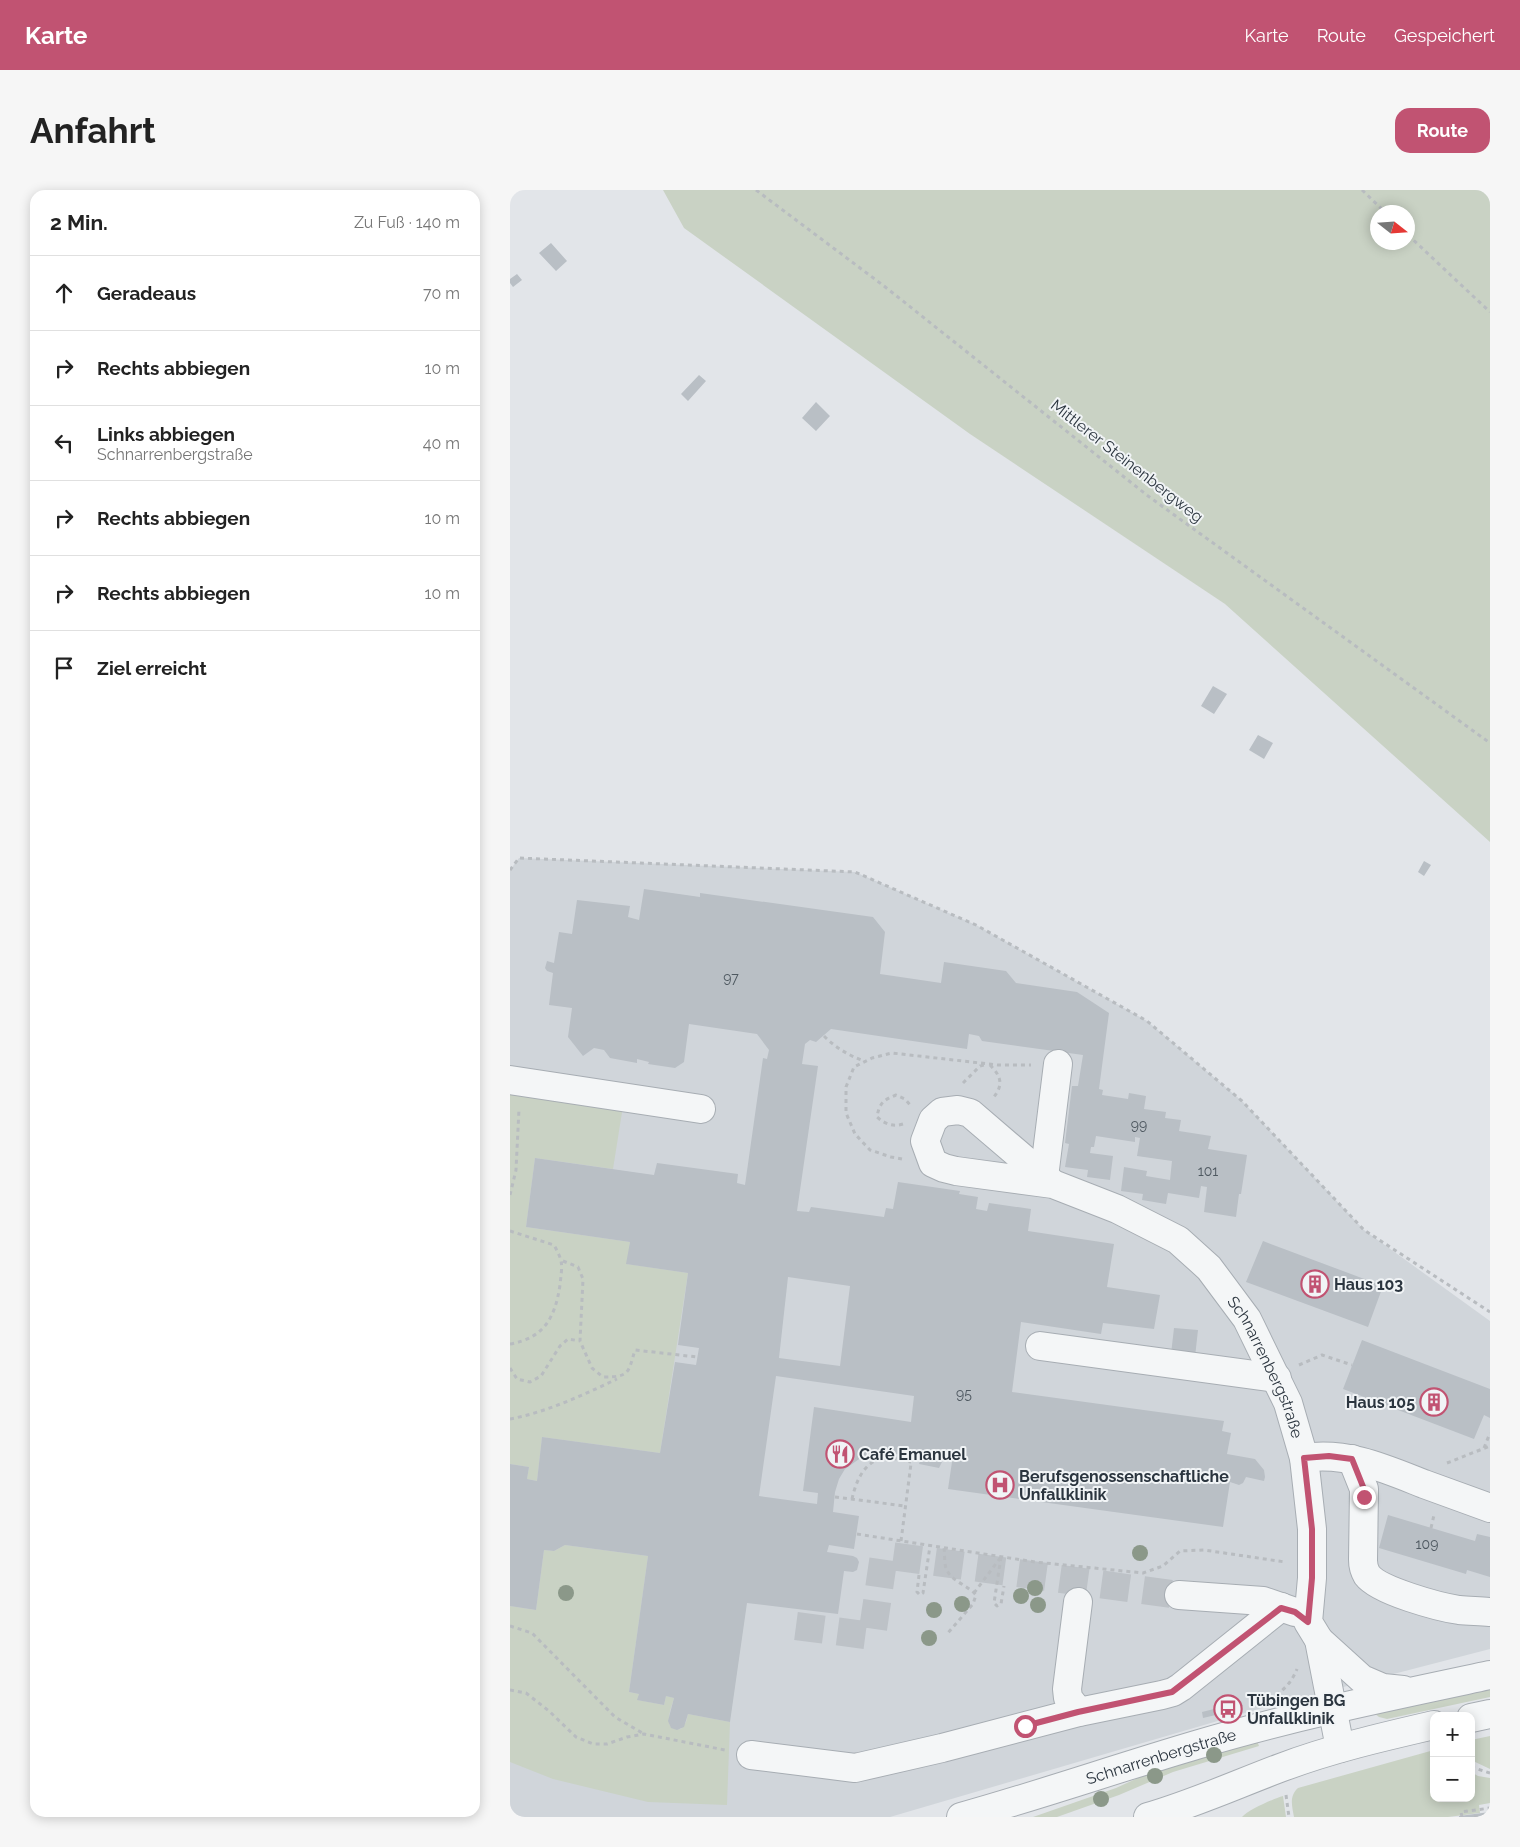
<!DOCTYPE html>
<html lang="de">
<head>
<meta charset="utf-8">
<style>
  body { margin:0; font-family:Raleway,sans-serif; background:#f6f6f6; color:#222 }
  .controls { position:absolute; right:15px; bottom:15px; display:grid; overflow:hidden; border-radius:10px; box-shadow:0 2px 12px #0003 }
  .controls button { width:45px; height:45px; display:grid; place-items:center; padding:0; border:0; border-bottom:1px solid #e0e0e0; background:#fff; color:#222; font:25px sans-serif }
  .compass { position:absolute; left:860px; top:15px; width:45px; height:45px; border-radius:50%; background:#fff; box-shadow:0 2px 12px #0003; rotate:107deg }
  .stop { position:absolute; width:15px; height:15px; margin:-11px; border:4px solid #c15372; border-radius:50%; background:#fff }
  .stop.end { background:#c15372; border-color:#fff; box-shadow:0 1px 5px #0008 }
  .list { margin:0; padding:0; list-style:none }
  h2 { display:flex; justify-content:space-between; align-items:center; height:65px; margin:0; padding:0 20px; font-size:21px }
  h2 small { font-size:16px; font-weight:400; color:#767676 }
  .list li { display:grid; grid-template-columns:32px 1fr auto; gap:15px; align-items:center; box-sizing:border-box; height:75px; padding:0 20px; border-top:1px solid #e0e0e0 }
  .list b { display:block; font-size:19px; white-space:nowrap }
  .list p { margin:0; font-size:16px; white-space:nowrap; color:#767676 }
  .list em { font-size:16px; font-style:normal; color:#767676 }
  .icon { flex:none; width:28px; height:28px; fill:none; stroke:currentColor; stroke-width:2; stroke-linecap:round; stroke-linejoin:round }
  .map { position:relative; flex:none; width:980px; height:1627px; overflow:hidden; border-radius:15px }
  header { display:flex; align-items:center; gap:30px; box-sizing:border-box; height:70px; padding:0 25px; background:#c15372; color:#fff }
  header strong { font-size:24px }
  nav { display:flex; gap:28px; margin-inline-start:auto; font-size:18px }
  .intro { display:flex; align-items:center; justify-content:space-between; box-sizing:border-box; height:120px; padding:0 30px }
  h1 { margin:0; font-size:35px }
  .button { padding:12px 22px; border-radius:15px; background:#c15372; color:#fff; font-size:18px; font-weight:700 }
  main { display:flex; gap:30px; padding:0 30px }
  aside { flex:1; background:#fff; border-radius:15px; box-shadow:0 2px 12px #0003 }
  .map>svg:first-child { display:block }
  .built { fill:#d0d5da }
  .green { fill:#c9d2c4; fill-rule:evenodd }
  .building { fill:#b9bfc5; fill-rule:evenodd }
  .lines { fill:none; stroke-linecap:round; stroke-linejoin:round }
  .minor-tunnel { stroke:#bdc2c7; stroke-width:28; stroke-dasharray:28 14; stroke-linecap:butt }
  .minor-casing { stroke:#a7adb3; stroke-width:30 }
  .path { stroke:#b8bcc0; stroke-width:3; stroke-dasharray:4 4; stroke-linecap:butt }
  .minor { stroke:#f4f6f7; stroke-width:28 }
  .tree { fill:#8b9889 }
  .route { stroke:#c15372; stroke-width:6 }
  .labels { text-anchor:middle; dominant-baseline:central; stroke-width:4; stroke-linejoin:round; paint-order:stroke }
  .number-label { font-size:14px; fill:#4e5860 }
  .street-label { font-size:16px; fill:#2b353f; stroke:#f1f4f6 }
  .poi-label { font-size:16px; font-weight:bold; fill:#2b353f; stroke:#f1f4f6; text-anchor:start }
</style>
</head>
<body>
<header>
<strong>Karte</strong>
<nav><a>Karte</a><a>Route</a><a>Gespeichert</a></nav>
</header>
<div class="intro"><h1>Anfahrt</h1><a class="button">Route</a></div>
<main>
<aside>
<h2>2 Min.<small>Zu Fuß · 140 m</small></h2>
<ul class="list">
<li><svg class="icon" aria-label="ahead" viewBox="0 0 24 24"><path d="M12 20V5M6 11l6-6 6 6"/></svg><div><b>Geradeaus</b></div><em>70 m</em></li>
<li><svg class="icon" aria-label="right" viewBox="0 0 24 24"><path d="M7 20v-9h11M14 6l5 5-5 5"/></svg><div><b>Rechts abbiegen</b></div><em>10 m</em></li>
<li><svg class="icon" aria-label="left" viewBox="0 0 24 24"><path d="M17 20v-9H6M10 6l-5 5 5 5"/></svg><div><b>Links abbiegen</b><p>Schnarrenbergstraße</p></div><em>40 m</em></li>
<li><svg class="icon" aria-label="right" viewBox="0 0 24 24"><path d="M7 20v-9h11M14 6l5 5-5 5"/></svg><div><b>Rechts abbiegen</b></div><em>10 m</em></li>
<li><svg class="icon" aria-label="right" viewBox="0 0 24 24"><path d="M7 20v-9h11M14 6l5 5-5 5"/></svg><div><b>Rechts abbiegen</b></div><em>10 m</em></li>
<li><svg class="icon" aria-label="arrive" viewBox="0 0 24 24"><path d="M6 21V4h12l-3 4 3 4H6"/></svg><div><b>Ziel erreicht</b></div></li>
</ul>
</aside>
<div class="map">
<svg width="980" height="1627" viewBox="0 0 980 1627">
  <rect width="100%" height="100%" fill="#e2e5e9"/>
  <path class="built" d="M9,668L345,682L466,735L637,831L732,911L854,1040L980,1131V1459L752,1518L380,1627H0V680Z"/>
  <path class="green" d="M153,0H980V652L715,414L460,244L174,38ZM868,22H898V52H868Z
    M0,899L113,916L103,979L25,968L16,1037L120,1052L117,1074L178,1083L150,1263L32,1247L27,1291L17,1289L19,1277L0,1274Z
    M55,1355L138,1366L119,1502L129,1504L128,1510L154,1515L156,1506L164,1508C161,1519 151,1542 171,1539L176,1532L178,1524L220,1532L217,1615L138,1612L43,1589L0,1572V1416L26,1420L34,1360L44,1361Z
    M980,1494V1507L877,1529L869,1527L864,1523Z
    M980,1546V1579L961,1570V1550Z
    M746,1548L749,1556L663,1582L609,1605L547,1627H523L606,1598L665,1571Z
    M924,1560V1608H961V1582L968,1586L980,1588V1613L969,1615L970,1623L938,1627H784C782,1616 779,1606 788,1598Z
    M773,1606L776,1627H732C738,1620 763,1609 773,1606Z"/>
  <path class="building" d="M41,53L57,71L46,81L29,63Z
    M7,84L12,90L3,97L0,93V89Z
    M189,185L196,191L178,211L171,204Z
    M306,212L320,226L306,241L292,228Z
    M703,496L717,504L704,524L691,516Z
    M748,545L763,553L754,569L739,560Z
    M914,671L921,675L914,686L908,682Z
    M134,699L190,707V703L363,727L375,742L370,784L431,793L434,772L496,781L506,793L567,802L599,823L589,899L593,900L592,905L618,909L619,903L636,906L634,919L656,922L655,928L671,930L669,941L701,946L698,959L737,965L731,1004H729L726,1027L694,1022L697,997L691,996L689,1008L658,1003L656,1014L632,1010L633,1004L611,1001L614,977L637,981L636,986L660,990L662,971L627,966L630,948L625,947V952L586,946L584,957H581L580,963L603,966L600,990L577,987L578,980L555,977L559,954L555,953L562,896H568L573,865L472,851L469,846L459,844L457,859L321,839L306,852L300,850L295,854L292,874L308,876L287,1021L299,1022L301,1017L374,1027L376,1018L383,1019L388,992L450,1001L449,1004L468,1007L466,1019L477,1021L479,1013L521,1019L518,1041L604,1054L597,1097L650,1105L644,1139L593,1133L591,1144L511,1132L502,1202L714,1231L712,1241L721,1243L717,1264L745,1269L754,1280L755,1287L754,1291L736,1287L733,1293L729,1295L720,1292L713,1337L438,1299L442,1272L433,1270L429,1278L409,1274L410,1271L407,1270L408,1267L397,1265L367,1262L352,1267L335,1279L329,1289L325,1302L323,1322L349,1326L344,1359L319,1355L317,1362L343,1366L347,1368L349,1372L347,1380L343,1382L334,1381L328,1424L237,1413L220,1532L178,1524L174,1537L167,1540L161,1538L158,1531L164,1508L156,1506L154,1515L127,1510L129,1504L119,1502L138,1366L55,1355L44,1361L34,1360L26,1420L0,1416V1274L19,1277L17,1289L27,1291L32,1247L150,1263L165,1172L186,1175L189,1158L168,1155L178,1083L116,1074L120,1052L16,1037L25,968L144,985L147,973L228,984L227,993L235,995L253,868L257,869L259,860L247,844L179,834L174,872L165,878L138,874L139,872L127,869V873L100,868L94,860L84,858L73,866L58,847L62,818L39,815L43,783L37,781L35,778L37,771L44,773L49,742L62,744L67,710L120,716L118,727L129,730ZM278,1087L340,1096L330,1176L269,1168ZM266,1186L404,1206L401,1232L304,1217L293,1301L308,1303L307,1314L249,1306Z
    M753,1051L873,1096L858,1137L736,1092Z
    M664,1138L688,1140L685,1167L661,1164Z
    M852,1150L980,1199V1228L974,1225L964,1249L833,1199Z
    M878,1325L965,1351L967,1344L980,1347V1387L957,1380L956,1384L869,1358Z
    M731,1511L733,1516L716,1521L714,1516Z
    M708,1518L710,1524L693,1528L692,1522Z
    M980,1622V1627H949V1626Z"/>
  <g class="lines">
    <path class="minor-tunnel" d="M286,1436L362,1446L374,1365L669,1405"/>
    <g class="minor-casing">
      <g id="minor">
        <path d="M0,890L191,919"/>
        <path d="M534,987L548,874"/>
        <path id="s1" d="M543,994L446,981L434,978L423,973L415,951L423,930L432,922L448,920L460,923L543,994L607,1019L668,1050L699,1078L737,1129L778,1213L794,1268L802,1339V1388L798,1432L809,1450L830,1558"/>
        <path d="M530,1156L767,1188"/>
        <path d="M794,1268C836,1261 876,1279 914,1294C936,1302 958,1310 980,1318"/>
        <path d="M842,1269L854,1299L853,1370C853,1376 854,1380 857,1385C869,1401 929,1417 949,1420C959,1421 970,1421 980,1422"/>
        <path d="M669,1405L753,1411L785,1422"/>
        <path d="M568,1412L557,1499L558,1508L569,1522"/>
        <path d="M809,1450L852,1489L873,1498L893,1500"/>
        <path d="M961,1528L980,1524"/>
        <path d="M241,1565L345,1578L432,1558L569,1522L652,1505L663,1502L671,1497L771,1417"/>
        <path id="s2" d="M451,1627C530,1605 608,1578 686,1555C783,1526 881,1506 980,1485"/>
        <path d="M638,1627C683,1614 725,1595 770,1578C820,1559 872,1547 924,1535"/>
      </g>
    </g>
    <path class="path" d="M246,0L374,96L638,306L980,553
      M852,0L875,22
      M898,45L980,122
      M0,680L9,668L345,682L466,735L637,831L732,911L854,1040L980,1122
      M314,846C326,858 338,865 354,871
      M480,875C491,886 494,895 483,908
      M453,893L470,876L474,875
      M393,934C383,937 375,934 367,927C369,914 373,910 386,905L395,909L402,917
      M392,969L381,967L360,960L345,944L336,923V897L344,877L362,868L382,863L488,875H521
      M0,1005L6,980L9,919
      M0,1041L44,1055C54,1073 52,1075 50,1095C45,1128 34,1148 0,1154
      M53,1071L68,1077L73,1089L70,1151L82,1178L93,1187C120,1187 118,1183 125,1160L187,1167
      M789,1175L812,1165L842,1175
      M0,1178L7,1189L20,1192L31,1186L50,1156L58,1149L70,1151
      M0,1229C37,1222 73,1205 107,1189
      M974,1258L980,1243
      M937,1273L980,1256
      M325,1307L395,1316
      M342,1309C346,1291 355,1268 378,1268C385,1268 394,1271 401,1272
      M921,1338L924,1325
      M347,1344L525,1372L633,1383L653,1376L670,1361L694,1360L775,1372
      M391,1351L402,1266
      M434,1358C435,1364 434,1373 436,1378C440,1391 458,1395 466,1405L463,1414L437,1444
      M491,1367L484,1413L487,1416L491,1414L494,1396
      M409,1385L407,1402L410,1405L413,1403L420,1356
      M464,1403L491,1367
      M0,1436L22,1443L105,1527L134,1544
      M0,1500L16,1503L39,1521L66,1547L83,1554H97L117,1547L134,1544L215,1560
      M766,1505C776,1498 782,1491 787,1479
      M961,1577L980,1583
      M776,1605L779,1627
      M952,1627L951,1622L980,1618
      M964,1627L980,1625"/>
    <use href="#minor" class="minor"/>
  </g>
  <g class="tree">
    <circle cx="630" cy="1363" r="8"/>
    <circle cx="525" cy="1398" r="8"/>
    <circle cx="56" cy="1403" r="8"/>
    <circle cx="511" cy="1406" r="8"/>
    <circle cx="452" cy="1414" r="8"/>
    <circle cx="528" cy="1415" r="8"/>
    <circle cx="424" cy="1420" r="8"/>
    <circle cx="419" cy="1448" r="8"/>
    <circle cx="704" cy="1565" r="8"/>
    <circle cx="645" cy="1586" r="8"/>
    <circle cx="591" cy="1609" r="8"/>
  </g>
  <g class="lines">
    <path class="route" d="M515,1536L568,1522L662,1502L771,1418L785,1422L798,1432L802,1388V1339L794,1268L819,1266L842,1269L854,1299V1307"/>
  </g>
  <defs>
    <g id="building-ring" transform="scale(1.4375)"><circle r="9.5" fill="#f1f4f6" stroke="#c15372" stroke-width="1.5"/><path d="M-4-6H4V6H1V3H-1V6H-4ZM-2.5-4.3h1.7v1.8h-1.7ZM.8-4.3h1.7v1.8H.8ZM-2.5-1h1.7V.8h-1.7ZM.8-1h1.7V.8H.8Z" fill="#c15372"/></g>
    <g id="restaurant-ring" transform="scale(1.4375)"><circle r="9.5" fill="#f1f4f6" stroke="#c15372" stroke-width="1.5"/><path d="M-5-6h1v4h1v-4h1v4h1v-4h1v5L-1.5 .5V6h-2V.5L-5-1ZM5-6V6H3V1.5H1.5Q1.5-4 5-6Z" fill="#c15372"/></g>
    <g id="hospital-ring" transform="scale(1.4375)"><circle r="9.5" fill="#f1f4f6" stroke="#c15372" stroke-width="1.5"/><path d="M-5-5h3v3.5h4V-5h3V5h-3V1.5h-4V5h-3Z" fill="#c15372"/></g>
    <g id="bus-ring" transform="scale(1.4375)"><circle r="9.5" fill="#f1f4f6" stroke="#c15372" stroke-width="1.5"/><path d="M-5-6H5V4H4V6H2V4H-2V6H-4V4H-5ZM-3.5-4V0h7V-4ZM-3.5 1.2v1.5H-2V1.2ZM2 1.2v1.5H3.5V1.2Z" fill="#c15372"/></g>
  </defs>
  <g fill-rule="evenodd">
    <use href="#building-ring" x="805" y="1094"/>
    <use href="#building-ring" x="924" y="1212"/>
    <use href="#restaurant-ring" x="330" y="1264"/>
    <use href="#hospital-ring" x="490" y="1295"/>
    <use href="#bus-ring" x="718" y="1519"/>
  </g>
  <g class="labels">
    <g class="number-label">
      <text x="221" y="788">97</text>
      <text x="629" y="935">99</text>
      <text x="698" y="981">101</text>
      <text x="454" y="1204">95</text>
      <text x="917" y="1354">109</text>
    </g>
    <g class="street-label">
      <text transform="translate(617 271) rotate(38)">Mittlerer Steinenbergweg</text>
      <text stroke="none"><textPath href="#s1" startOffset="612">Schnarrenbergstraße</textPath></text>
      <text stroke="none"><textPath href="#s2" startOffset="209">Schnarrenbergstraße</textPath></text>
    </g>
    <g class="poi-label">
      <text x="824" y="1094">Haus 103</text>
      <text x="905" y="1212" text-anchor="end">Haus 105</text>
      <text x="349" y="1264">Café Emanuel</text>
      <text x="509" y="1286">Berufsgenossenschaftliche<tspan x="509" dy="18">Unfallklinik</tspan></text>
      <text x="737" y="1510">Tübingen BG<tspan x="737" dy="18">Unfallklinik</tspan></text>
    </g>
  </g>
</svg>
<div class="controls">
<button>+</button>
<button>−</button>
</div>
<svg class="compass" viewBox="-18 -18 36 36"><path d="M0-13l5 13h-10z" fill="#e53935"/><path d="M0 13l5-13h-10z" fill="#767676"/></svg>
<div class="stop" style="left:515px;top:1536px"></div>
<div class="stop end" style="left:854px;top:1307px"></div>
</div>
</main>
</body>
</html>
